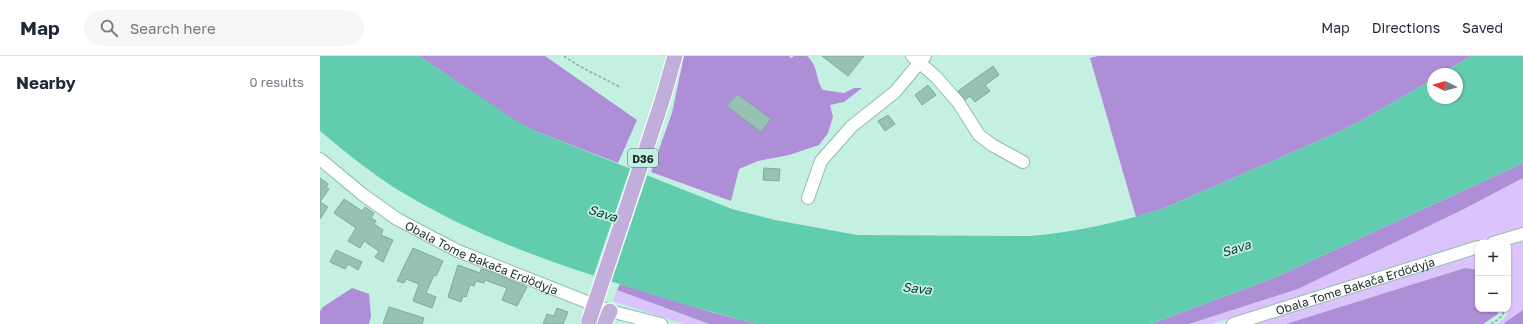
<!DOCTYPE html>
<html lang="en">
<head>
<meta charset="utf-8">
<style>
  body { margin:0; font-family:"Golos Text",sans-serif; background:#f6f6f7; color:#1f2937 }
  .controls { position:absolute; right:12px; bottom:12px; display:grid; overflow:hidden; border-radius:8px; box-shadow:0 1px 3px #0004 }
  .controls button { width:36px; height:36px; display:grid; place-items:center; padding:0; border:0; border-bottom:1px solid #e0e1e3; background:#fff; color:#1f2937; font:20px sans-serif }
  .compass { position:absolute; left:1107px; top:12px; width:36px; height:36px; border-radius:50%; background:#fff; box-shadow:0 1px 3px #0004; rotate:275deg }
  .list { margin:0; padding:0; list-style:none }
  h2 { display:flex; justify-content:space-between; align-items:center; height:52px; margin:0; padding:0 16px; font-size:17px }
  h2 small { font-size:13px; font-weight:400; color:#747a83 }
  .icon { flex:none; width:22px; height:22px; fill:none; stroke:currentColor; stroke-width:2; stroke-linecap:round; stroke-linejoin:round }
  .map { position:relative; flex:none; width:1203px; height:268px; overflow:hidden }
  header { display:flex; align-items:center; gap:24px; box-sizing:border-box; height:56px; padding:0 20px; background:#fff; border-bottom:1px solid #e0e1e3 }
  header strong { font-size:19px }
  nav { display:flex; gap:22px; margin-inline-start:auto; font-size:14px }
  .search { width:280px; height:36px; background:#f6f6f7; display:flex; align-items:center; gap:10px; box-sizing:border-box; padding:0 14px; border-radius:22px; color:#747a83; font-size:15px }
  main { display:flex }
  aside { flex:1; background:#fff }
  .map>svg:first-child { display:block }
  .green { fill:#dbc3fb }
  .forest { fill:#ae8ed6 }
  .water { fill:#62cdae }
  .pier { fill:#c4f0e1 }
  .building { fill:#96c1b3; stroke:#80aa9c }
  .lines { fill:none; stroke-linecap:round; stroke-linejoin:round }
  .minor-casing { stroke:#92bcae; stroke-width:14 }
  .major-casing { stroke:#fff; stroke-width:17 }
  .path { stroke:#89ab9f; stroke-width:1.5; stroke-dasharray:3 2; stroke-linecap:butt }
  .minor { stroke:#fff; stroke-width:12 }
  .major { stroke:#c2aeda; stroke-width:15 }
  .major-bridge-casing { stroke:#fff; stroke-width:17; stroke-linecap:butt }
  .major-bridge { stroke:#c2aeda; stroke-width:15 }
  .labels { text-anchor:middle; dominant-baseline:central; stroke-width:3.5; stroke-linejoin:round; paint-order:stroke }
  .shield { fill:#c4f0e1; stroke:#506960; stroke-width:1 }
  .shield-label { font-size:11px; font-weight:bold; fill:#1e2f29 }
  .street-label { font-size:12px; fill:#1e2f29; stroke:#c4f0e1 }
  .water-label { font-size:13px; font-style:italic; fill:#124235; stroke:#c4f0e1 }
</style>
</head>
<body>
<header>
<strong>Map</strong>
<div class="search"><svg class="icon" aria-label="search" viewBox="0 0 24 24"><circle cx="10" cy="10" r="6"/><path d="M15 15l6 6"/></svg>Search here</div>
<nav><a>Map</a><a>Directions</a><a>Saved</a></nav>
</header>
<main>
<aside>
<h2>Nearby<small>0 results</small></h2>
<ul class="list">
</ul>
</aside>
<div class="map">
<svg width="1203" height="268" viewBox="0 0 1203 268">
  <rect width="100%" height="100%" fill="#c4f0e1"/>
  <path class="green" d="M1203,122V171L891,268H869L978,233L1142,154Z
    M1203,181V254L1183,268H1177L1188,259V187Z
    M1158,193V214L1145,212L966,268H931Z
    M297,234L385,267L389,268H364L293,245Z"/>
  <path class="forest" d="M99,0H225L317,64L298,107L218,76L198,67Z
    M364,0H469L471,2L474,0H487C499,11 495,23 503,34L524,37L534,32H542L524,46L510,49L513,61L508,77L499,89L469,99L438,105L419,113L411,145L331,116L352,57Z
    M778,0H1151L1121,18H1113V23L1046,62L1019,76L842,153L816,161L770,2Z
    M1203,107V122L1142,154L978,233L869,268H831L956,221Z
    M1145,212L1158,214V253H1177L1178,258L1163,268H966Z
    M300,228L394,257L438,268H389L297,234Z
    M32,232L49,238L51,260L49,268H0V255L3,251Z
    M1203,254V268H1183L1200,256Z"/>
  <path class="water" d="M0,0H99L198,66L218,76L412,153L455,164L537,179L711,180C755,176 800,166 842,153L1019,76L1046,62L1113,23V42H1137V18H1121L1151,0H1203V107L956,221L831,268H438C388,256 339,241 290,225C221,203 153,178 90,141C58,123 29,99 0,75Z"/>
  <path class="pier" d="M311,110L328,117L291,227L273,221Z"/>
  <path class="building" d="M502,0H544L528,20Z
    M673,10L679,19L665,29L670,35L655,46L650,40L645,44L638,35Z
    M608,29L616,39L602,49L595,39Z
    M417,38L451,63L441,76L407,50Z
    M568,59L575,68L565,75L558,65Z
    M444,112L460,113L459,125L443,124Z
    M0,122L8,128L6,131L9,133L0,146L8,151L0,163Z
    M24,143L42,155L45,151L54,157L51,162L56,165L54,168L63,174L61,179L73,184L63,206L55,201L59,195L44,185L40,192L28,185L36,172L14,157Z
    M93,192L123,205L116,220L114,219L106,237L116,241L112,252L93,245L99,228L86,223L84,227L77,225Z
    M16,194L42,206L38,214L28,208L25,213L10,206Z
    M138,209L160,217L161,213L169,215L207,231L197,250L182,244L187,232L165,224L164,227L156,225L154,230L150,229L146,241L143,240L141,246L128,241Z
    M69,251L104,262L102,268H63Z
    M237,252L248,256L243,268H223L227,258L234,260Z"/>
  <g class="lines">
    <g class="minor-casing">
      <g id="minor">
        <path d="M592,0L616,21L638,46L659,79L672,89L703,106"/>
        <path id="s1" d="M0,103L42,138L77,163L138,195L290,255L341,268"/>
        <path d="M488,142L501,105L532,70L575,36L605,0"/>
        <path d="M1173,187L1203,178"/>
        <path id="s2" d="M913,268L1158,191"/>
      </g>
    </g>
    <g class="major-casing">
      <path id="major" d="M304,160L342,45L355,0
        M284,268L290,255"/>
    </g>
    <path class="path" d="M244,0L259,10L300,31
      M1171,268C1177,264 1184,261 1184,253"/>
    <use href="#minor" class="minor"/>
    <use href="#major" class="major"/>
    <g class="major-bridge-casing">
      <path id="major-bridge" d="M269,265L304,160"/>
    </g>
    <use href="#major-bridge" class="major-bridge"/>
  </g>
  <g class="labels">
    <rect class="shield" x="308" y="93" width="30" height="18" rx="3"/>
    <g class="shield-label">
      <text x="323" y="102">D36</text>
    </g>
    <g class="street-label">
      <text stroke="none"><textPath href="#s1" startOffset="191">Obala Tome Bakača Erdödyja</textPath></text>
      <text stroke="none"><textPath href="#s2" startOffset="128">Obala Tome Bakača Erdödyja</textPath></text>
    </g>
    <g class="water-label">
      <text transform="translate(283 157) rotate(18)">Sava</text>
      <text transform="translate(916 192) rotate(-18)">Sava</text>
      <text transform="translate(597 232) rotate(7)">Sava</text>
    </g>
  </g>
</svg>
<div class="controls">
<button>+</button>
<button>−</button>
</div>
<svg class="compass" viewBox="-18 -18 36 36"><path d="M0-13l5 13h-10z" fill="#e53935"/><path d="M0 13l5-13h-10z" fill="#747a83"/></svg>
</div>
</main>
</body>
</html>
